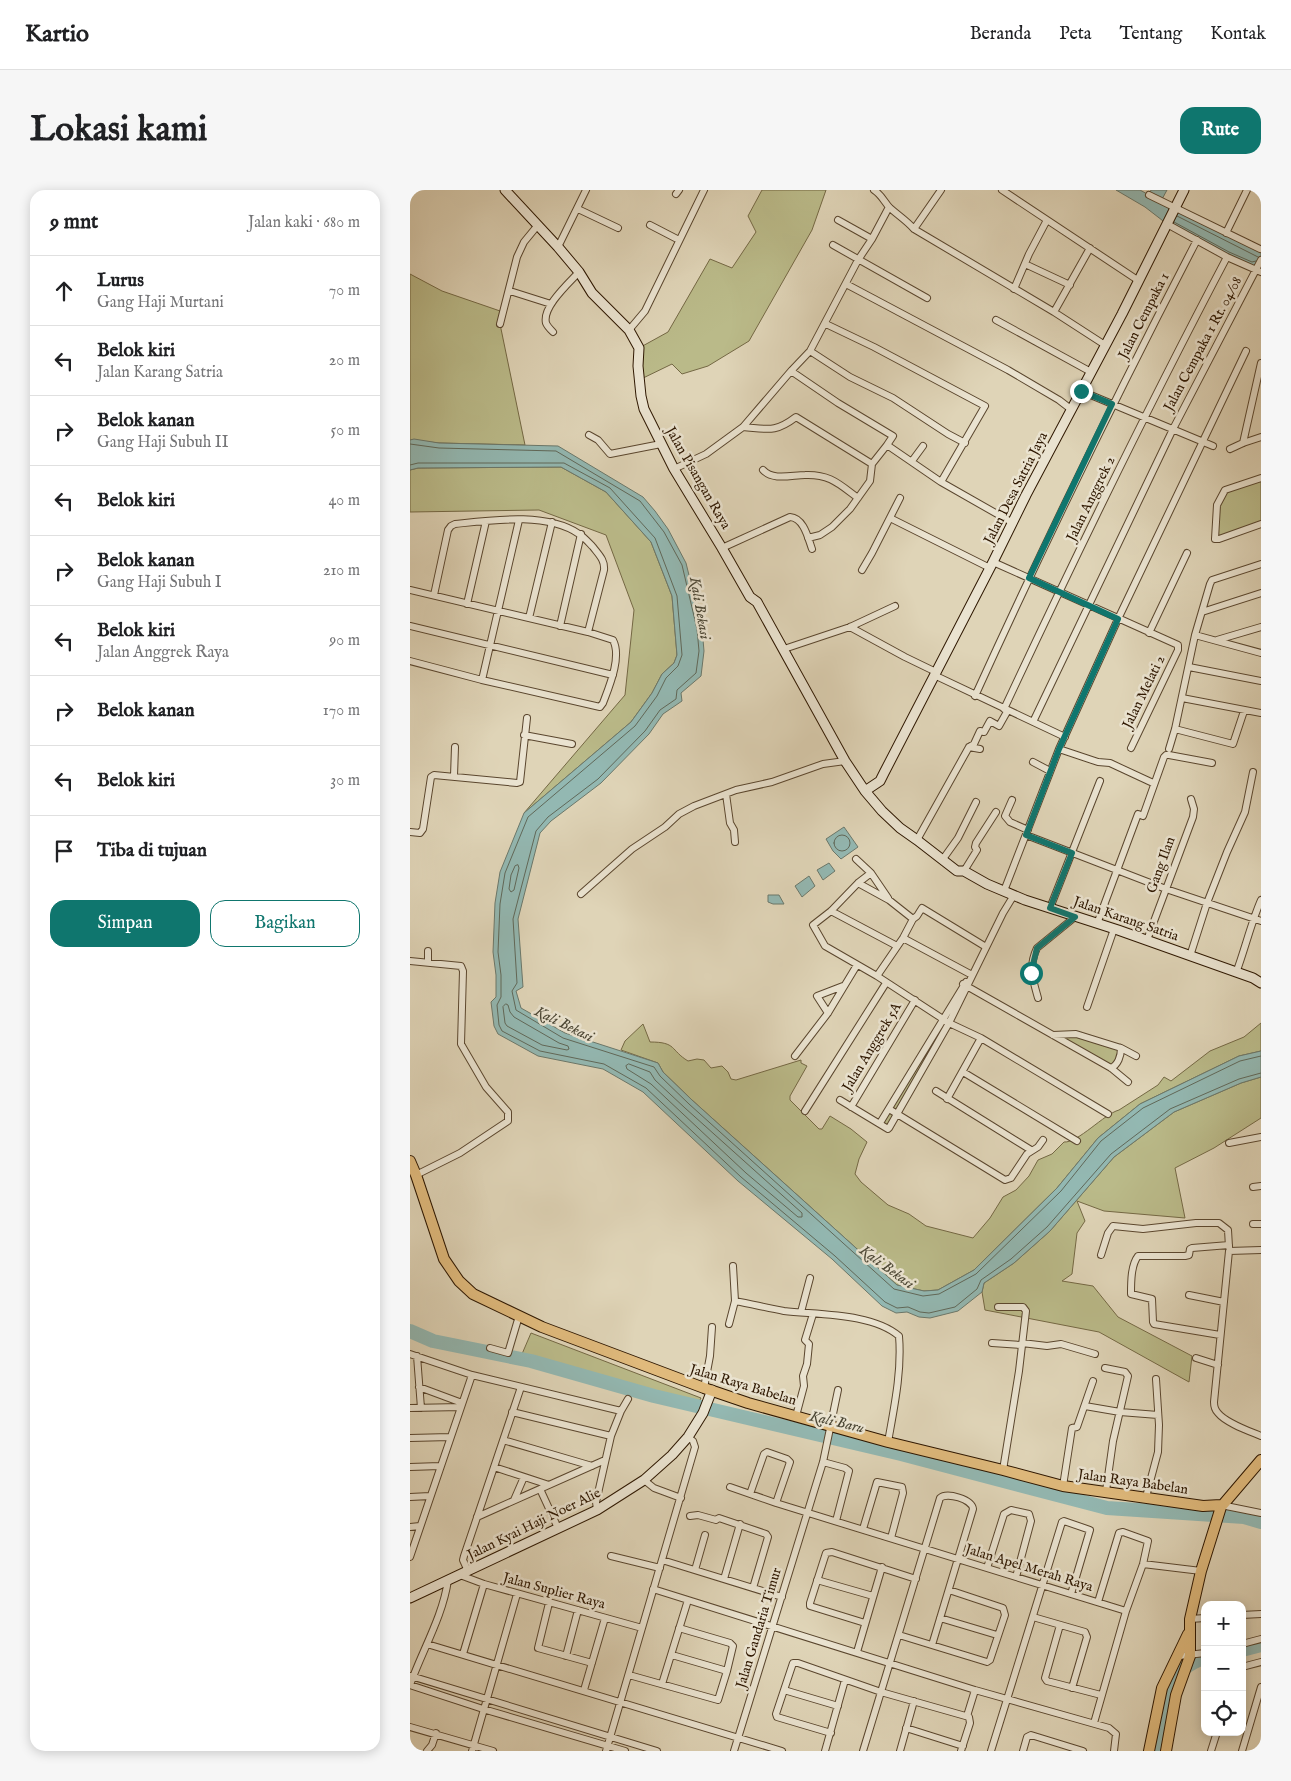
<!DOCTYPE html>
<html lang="id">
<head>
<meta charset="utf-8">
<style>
  body { margin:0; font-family:"IM FELL English",serif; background:#f6f6f6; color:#202124 }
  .controls { position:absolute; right:15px; bottom:15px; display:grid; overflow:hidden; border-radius:10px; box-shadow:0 2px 12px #0003 }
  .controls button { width:45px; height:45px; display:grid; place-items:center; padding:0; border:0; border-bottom:1px solid #e0e0e0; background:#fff; color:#202124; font:25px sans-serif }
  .stop { position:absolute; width:15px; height:15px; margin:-11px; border:4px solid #0f766e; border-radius:50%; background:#fff }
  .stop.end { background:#0f766e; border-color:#fff; box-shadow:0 1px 5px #0008 }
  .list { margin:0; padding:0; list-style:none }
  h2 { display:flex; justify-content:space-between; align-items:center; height:65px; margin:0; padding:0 20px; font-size:21px }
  h2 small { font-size:16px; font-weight:400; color:#757577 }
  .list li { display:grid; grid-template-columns:32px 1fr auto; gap:15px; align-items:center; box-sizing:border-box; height:70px; padding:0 20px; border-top:1px solid #e0e0e0 }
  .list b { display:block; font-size:19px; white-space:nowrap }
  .list p { margin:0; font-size:16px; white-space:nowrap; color:#757577 }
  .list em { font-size:16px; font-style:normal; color:#757577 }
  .actions { display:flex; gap:10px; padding:15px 20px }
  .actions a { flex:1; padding:11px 0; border:1px solid #0f766e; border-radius:15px; text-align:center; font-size:18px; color:#0f766e }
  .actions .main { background:#0f766e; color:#fff }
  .icon { flex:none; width:28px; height:28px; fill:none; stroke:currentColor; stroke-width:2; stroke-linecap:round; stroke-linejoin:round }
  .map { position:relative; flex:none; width:851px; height:1561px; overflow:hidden; border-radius:15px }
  header { display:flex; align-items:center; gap:30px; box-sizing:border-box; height:70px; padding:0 25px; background:#fff; border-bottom:1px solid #e0e0e0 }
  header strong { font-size:24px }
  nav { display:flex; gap:28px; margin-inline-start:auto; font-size:18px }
  .intro { display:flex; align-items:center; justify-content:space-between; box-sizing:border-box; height:120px; padding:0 30px }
  h1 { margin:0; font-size:35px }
  .button { padding:12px 22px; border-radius:15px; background:#0f766e; color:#fff; font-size:18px; font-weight:700 }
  main { display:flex; gap:30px; padding:0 30px }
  aside { flex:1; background:#fff; border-radius:15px; box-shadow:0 2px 12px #0003 }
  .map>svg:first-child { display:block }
  .green { fill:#baba89; stroke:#746844 }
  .water { fill:#93b8b2; stroke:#6b786b }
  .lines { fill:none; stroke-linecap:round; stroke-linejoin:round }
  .shore { stroke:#606859; stroke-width:1 }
  .river { stroke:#93b8b2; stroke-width:14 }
  .street-casing { stroke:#5a462e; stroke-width:8 }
  .secondary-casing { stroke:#2e1700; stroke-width:11 }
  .primary-casing { stroke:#2e1700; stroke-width:12 }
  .street { stroke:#eae3d0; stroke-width:6 }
  .secondary { stroke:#eae3d0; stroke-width:9 }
  .primary { stroke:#e0ba7c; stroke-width:10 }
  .route { stroke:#0f766e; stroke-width:6 }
  .labels { text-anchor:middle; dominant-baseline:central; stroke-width:5; stroke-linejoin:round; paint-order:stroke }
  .street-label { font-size:14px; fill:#2e1700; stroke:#eae3d0 }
  .water-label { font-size:15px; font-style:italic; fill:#4c4735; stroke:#eae3d0 }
</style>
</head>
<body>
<header>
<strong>Kartio</strong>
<nav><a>Beranda</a><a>Peta</a><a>Tentang</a><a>Kontak</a></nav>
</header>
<div class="intro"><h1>Lokasi kami</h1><a class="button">Rute</a></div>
<main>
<aside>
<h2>9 mnt<small>Jalan kaki · 680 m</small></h2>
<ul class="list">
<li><svg class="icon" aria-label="ahead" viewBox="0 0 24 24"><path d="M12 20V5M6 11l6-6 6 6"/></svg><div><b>Lurus</b><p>Gang Haji Murtani</p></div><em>70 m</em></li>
<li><svg class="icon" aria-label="left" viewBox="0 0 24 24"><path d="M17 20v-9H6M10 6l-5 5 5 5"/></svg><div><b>Belok kiri</b><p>Jalan Karang Satria</p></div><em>20 m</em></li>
<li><svg class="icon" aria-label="right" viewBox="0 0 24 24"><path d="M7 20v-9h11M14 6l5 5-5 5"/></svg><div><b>Belok kanan</b><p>Gang Haji Subuh II</p></div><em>50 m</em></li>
<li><svg class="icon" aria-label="left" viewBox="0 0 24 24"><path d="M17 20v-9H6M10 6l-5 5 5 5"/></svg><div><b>Belok kiri</b></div><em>40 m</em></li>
<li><svg class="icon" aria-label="right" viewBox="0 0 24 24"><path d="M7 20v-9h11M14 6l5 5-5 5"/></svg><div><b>Belok kanan</b><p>Gang Haji Subuh I</p></div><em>210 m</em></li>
<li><svg class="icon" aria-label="left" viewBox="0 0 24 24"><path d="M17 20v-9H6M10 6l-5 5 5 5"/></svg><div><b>Belok kiri</b><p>Jalan Anggrek Raya</p></div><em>90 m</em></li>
<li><svg class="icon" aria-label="right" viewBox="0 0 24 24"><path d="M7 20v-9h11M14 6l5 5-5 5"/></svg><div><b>Belok kanan</b></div><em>170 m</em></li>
<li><svg class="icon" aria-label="left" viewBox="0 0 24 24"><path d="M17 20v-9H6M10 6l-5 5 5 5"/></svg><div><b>Belok kiri</b></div><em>30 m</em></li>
<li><svg class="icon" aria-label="arrive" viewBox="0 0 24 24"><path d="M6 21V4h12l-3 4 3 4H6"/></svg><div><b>Tiba di tujuan</b></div></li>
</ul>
<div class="actions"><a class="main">Simpan</a><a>Bagikan</a></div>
</aside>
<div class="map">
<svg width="851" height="1561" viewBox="0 0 851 1561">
  <rect width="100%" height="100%" fill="#dfd4b7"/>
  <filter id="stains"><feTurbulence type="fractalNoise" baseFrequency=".004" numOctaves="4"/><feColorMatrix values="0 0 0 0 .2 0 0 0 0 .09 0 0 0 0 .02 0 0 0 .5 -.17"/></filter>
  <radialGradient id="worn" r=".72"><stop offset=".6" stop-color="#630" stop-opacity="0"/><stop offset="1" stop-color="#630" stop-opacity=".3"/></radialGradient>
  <path class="green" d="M352,0H416L402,40L339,151L298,176L272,184L262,174L229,190V158L258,142L300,69L322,78L346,42L338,26Z
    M0,84L32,101L93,122L90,134L115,255L29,253L0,250Z
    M151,277L196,302L241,352L262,406L267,465L264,473L252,484L242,503L221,532L114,623L215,505L224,420L196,345L129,320L0,322V280L8,278Z
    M851,288V334L806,350L807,315L815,300Z
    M533,828L539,833L479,938L470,933Z
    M851,833V861L829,866L730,914L688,948L647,998L564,1080L528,1100L514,1101L487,1095L282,910L253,882L248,873L211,860L215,851L233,834L240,852C267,852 260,860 278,871L287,869L294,870L301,878L312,876L318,882L321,889L326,890L391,870V873L397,876L380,906V910L409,939H412L420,926L441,939L457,952L449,969L445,984L451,992L478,1015L499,1024L516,1036L563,1048L580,1028L593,1007L606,1000L619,986L628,970L642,964L654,952C668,953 694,924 709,920L748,895L754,887L761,891L800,861L834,847Z
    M666,844L711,858L705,877L642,845Z
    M851,887V928L804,958L765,978L775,1028L694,1021L667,1011L675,1031L667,1043L662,1084L652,1091L683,1096L708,1127L782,1166L779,1192L689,1142L575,1120L572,1102L574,1093L604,1073L640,1041L704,967L764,922L831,893Z
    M121,1143L291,1208L288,1214L112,1164Z"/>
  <path class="water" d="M706,0H730L739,5L741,0H757L751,11L851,62V74L846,80L757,34L735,17Z
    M4,249L29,253L148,256L233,307L245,321L258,339L276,373L292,438L294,461L291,486L271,503L272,511L253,524L239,544L191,593L141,631L130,643L108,729L113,797L106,801L111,818L155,843L248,873L253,882L282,910L487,1095L514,1101L528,1100L564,1080L647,998L688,948L730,914L829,866L851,861V887L831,893L764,922L704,967L640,1041L604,1073L574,1093L572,1102L548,1121L520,1128L509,1127L497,1122L486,1123L472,1116L422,1069L328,991L233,902L193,879L128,866L88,844L84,836L81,812L86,807V785L83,762L85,713L90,682L114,623L221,532L242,503L252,484L264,473L267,465L262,406L241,352L196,302L151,277L8,278L0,280V250Z
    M434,637L448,657L431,669L423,661L416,649Z
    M419,673L425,681L413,690L407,680Z
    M399,686L405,696L392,707L385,696Z
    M358,705H369L374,714H363L358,712Z"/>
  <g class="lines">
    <path class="shore" d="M767,26L848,67
      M764,32L819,62L842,72L846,71
      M0,254L29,258L146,261L230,311L254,342L272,375L287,439L289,461L286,483L267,500L266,509L250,520L235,541L188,589L138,627L126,641L103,729L107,793L102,801L106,820L153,848L244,877L250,886L279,914L484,1099L513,1106L529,1104L566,1084L651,1001L691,951L733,918L830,871L851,866
      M0,275L8,273H154L200,298L245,348L267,406L272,465L268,476L256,488L247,506L225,536L118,627L95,683L90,714L88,762L91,785V807L87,815L89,835L92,841L130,861L194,874L236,898L331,987L425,1066L475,1112L487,1118L498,1117L510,1122L519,1123L545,1117L567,1099L571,1090L601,1069L637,1037L701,964L760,919L829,889L851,883
      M424 653a8 8 0 1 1 16 0a8 8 0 1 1-16 0Z
      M108,675L109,678L104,700L101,702L99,699L101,685L105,676Z
      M96,814L98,815L100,822L104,827L149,853L158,856L159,859L157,860L132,855L97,836L95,833L93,817Z
      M219,874L240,882L245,890L275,918L392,1023V1027H388L336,983L241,894L217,879L216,876Z"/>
    <path class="river" d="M0,1141L23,1151L121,1171L244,1206L491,1264L697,1318L834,1327L851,1332
      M832,1460L851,1455
      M745,1561C749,1537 749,1510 762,1489C767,1481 786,1470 795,1468"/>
    <g class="street-casing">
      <path id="street" d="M464,0C472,5 474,12 480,18C489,26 496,30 504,39L644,122L695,155
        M592,0L729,91
        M266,4L269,0
        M739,5L850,59
        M168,19L208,38
        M428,30L462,49
        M757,34L817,67L851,82
        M240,35L269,50
        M504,39L531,0
        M816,43L837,0
        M423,55L517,108
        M148,57L176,0
        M615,74L660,95
        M436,94L598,180L649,210L662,220
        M604,99L619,64L637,30
        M100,101L141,114
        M644,122L680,58
        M586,130L681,182
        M90,134L107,67L114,52L128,35
        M416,134L464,157L575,216L531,292
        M219,140L235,121L294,0
        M143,142C141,140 137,136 136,133C132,117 159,93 169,82
        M400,161L440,187L483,208L538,244L555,253
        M381,181L428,213L483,246L477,255L531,292L603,333
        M671,201L803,256
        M333,237C358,239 365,243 386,227L462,274
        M179,245L188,250L200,264L251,254
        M833,253L851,173
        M820,259L833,253L851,247
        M502,271L513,256
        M264,279L296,264L333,237L381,181L400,161L448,70L462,49L479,17
        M353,280C363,291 382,285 395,285C420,284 429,294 448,308
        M851,288L815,300L807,315L805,349H809L851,334
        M480,328L580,378
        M398,348L410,345L422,337L440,319L460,291L462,274L477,255
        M312,358L380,327C394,328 398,348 402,359
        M583,372L768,455V460L721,558
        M452,380L462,363L490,308
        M0,400L178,442L203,450C212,467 199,497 193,513L190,517L72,490L0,471
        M24,405L38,340L41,336L45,334C82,330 137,322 169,344C174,347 179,353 183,357C189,365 195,370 194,380L178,442
        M57,414L76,331
        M792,422L851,403
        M119,428L142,332
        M0,436L203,485
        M150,436L171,344
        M440,437L495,467L526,482
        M739,443L777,363
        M785,445L851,463
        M807,450L851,437
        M374,459L440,437L485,416
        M779,477L851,491
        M524,485L655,547
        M72,490L109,330
        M565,506C635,352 709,200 787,50
        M772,508L851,523
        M594,519C665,367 739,215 817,67
        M623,532L763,239L851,70
        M765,539L823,554L834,521
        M114,545L162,554
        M559,557L570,559
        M649,559L688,572L700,573L743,593
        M759,559L765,539L785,445L800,394L802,390L851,374
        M623,572L640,581
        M44,586L45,557
        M316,604L320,633L324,640L325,652
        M602,610L595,626L600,632L618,640
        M0,642L10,643L13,639L21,587L24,585L107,593L110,592L117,528
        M616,645L756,699L851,731
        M507,650L559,557L564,554L570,541L574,542L580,531L589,536L598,520
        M446,669L461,683L478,708
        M533,669L548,648L566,612
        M554,681L567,660L565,657L566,653L586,622
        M461,683L448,693L421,721L403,735L415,756L467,786L539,833L571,848L698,924
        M448,693L479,710L503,729
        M594,701L649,559L708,429L836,161
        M171,704L222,659L255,637L269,624L284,616L326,600L362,592L413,574L435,571
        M640,718L690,591
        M421,721L487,756
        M687,734L728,624L733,626L754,567L756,565H759L802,573
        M493,748L562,785
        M737,750L783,627L784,619L781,609
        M780,766L797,713L817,662L835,622L843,582
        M0,771L51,776L53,781L51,854L76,897L98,922V931L50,963L6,985
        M18,772V761
        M826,783C835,759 841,733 851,710
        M467,786L493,748L503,729L507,726L512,718L576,757
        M553,794L701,878L718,892
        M628,808C623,790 618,777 627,758L665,727
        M677,817L704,739
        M418,823L407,806L433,796
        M643,845L666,844L711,858C711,866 708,875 701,878
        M711,858L726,866
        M385,866L418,823L447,775
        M553,882L667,951
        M526,901L621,960
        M537,909L571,848
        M430,910L478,939L479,938L539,833L593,723L604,705
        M441,917L505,810
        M479,919L595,990L601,988L617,964L628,957L633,950
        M395,921L476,793
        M470,933L556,792
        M819,953L851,947
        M843,997L851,996
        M843,1034H851
        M851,1060L819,1061L804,1212C804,1216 805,1220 808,1223C816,1233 839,1241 851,1246
        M691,1065L698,1043L703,1036L733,1039L786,1033H809L818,1040L819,1057
        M779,1105L814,1112
        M325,1111C341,1114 358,1118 374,1121C409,1125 462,1123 489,1146C492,1181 484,1218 478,1252
        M588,1117H613L616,1121L609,1181L593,1280
        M391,1122L400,1088
        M319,1134L325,1111L323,1076
        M810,1145L744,1134L743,1132L742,1109L721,1104C721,1092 721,1075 728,1066H775L779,1065L780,1059L782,1058L819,1055
        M582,1153L611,1155
        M612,1153L637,1156L651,1154L685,1164
        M80,1158L98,1163L109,1126
        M0,1164L62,1185L211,1221L201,1246L186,1312L187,1320
        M7,1166L11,1218
        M786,1168L808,1175
        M695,1178L715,1182L718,1186L703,1251L696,1301
        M9,1197L52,1213
        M294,1198L300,1166L302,1137
        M675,1216L710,1222L748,1225
        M0,1218L51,1217
        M211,1221L218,1209
        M102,1222L201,1246
        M386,1226L394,1196L393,1186L397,1174L399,1154L395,1150L403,1124
        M0,1248L40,1247
        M93,1250L182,1276
        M413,1272L435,1278L439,1281L426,1331
        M0,1277L30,1276
        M84,1277L139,1295
        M234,1290L244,1298L271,1308
        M653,1296L662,1238L667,1237L683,1191
        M320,1297L366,1313L716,1421
        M130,1299L148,1338
        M340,1304L354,1264L357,1262L377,1269L380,1272L366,1313
        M0,1307L20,1306
        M736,1307L748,1262L749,1235L746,1189
        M104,1310L114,1287
        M811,1315L851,1323
        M280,1326L288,1325L306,1330L309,1328L356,1344L358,1347L343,1398
        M67,1327L195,1270
        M0,1337L10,1336
        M453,1339L467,1292L492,1297L493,1303L481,1348
        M201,1366L250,1378
        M0,1367L62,1185
        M252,1370L372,1407
        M733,1374L791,1381
        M577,1378L594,1324L601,1320L619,1324L621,1331L606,1387
        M285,1380L295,1345
        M58,1381L53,1370L54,1366L111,1197
        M50,1385L74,1394L232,1438
        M314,1389L330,1334
        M38,1390C33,1426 12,1461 0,1495L73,1519L215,1561
        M407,1390L463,1406
        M243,1399L565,1500L699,1538L706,1544L704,1561
        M139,1413L128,1458L182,1473
        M832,1425L851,1424
        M623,1427L675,1442L677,1447L662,1498
        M530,1428L587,1445
        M780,1429L795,1428
        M455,1433L400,1416V1413L416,1363L422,1362L506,1389
        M650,1435L635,1488L637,1491L691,1505
        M489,1445L577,1472L580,1470L595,1425L593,1418L539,1400
        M17,1454L372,1561
        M832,1454L851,1449
        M447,1462L472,1377
        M53,1464L74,1394
        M262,1465L317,1481
        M156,1466L168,1420
        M769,1466L795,1463
        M832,1477L851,1472
        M219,1485L308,1510L317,1481L323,1456L320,1453L269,1438
        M1,1486L247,1561
        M252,1494L278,1410
        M174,1500L195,1428
        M374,1500L428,1516
        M557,1526L565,1500
        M684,1533L716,1421L733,1374L738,1351L713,1342L709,1343L688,1412
        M0,1537L83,1561
        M496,1538L553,1556
        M421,1543L367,1527L366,1524L383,1473H388L471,1502L559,1527L560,1533L551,1561
        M17,1561L22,1555L26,1543
        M62,1561L107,1404
        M196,1561L285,1257L283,1251L278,1247
        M324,1561L413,1272L428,1200
        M415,1561L435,1490
        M453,1561L530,1308C537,1302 562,1309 563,1319L522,1455
        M490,1561L504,1511
        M581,1561L652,1332L654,1331L680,1340L661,1404
        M613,1561L617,1547L621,1545L673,1561
        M801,1561L807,1542
        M832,1561L851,1497"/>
    </g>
    <g class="secondary-casing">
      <path id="secondary" d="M95,0L148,57L169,82L182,103L219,140L229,158L228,176L231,206L234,219L264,279L312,358L340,407L347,412L435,571L455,601L472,621L490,638L507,650L547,681H554L577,694L615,710L708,740L843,788L851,793
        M455,601L470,591L474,583L583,372L616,305L712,124L774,0
        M0,1408L187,1320L234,1290L262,1265L278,1247L293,1223L302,1200"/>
    </g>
    <g class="primary-casing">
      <path id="primary" d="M0,971L6,985L34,1069L49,1091L63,1104L132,1137L294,1198L338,1213L478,1252L593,1280L653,1296L793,1316L811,1315
        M739,1561L752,1498L778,1444
        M756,1561L766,1505L780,1466V1429L791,1381L811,1317L851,1270"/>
    </g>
    <use href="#street" class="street"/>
    <use href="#secondary" class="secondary"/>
    <use href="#primary" class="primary"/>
  </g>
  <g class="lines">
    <path class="route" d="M621,783L627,758L665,727L640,718L662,663L616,645L649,559L708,429L619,388L702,214L671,201"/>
  </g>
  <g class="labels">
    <g class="street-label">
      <text transform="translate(734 126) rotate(-63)">Jalan Cempaka 1</text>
      <text transform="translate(793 154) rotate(-62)">Jalan Cempaka 1 Rt. 04/08</text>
      <text transform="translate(288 288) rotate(60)">Jalan Pisangan Raya</text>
      <text transform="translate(606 298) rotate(-63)">Jalan Desa Satria Jaya</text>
      <text transform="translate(681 309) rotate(-64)">Jalan Anggrek 2</text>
      <text transform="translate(734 502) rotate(-64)">Jalan Melati 2</text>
      <text transform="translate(751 675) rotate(-70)">Gang Ilan</text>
      <text transform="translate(716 729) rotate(19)">Jalan Karang Satria</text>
      <text transform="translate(462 857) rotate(-59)">Jalan Anggrek 5A</text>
      <text transform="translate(333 1195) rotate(17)">Jalan Raya Babelan</text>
      <text transform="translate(723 1292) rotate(8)">Jalan Raya Babelan</text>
      <text transform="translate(124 1334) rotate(-26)">Jalan Kyai Haji Noer Alie</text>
      <text transform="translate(619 1378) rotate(17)">Jalan Apel Merah Raya</text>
      <text transform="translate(144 1401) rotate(15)">Jalan Suplier Raya</text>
      <text transform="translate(349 1438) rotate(-73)">Jalan Gandaria Timur</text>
    </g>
    <g class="water-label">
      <text transform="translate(290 418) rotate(80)">Kali Bekasi</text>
      <text transform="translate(154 834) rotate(26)">Kali Bekasi</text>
      <text transform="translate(477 1077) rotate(36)">Kali Bekasi</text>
      <text transform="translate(427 1232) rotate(13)">Kali Baru</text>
    </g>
  </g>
  <rect width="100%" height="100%" filter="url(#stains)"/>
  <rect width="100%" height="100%" fill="url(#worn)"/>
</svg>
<div class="controls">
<button>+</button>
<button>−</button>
<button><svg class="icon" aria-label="locate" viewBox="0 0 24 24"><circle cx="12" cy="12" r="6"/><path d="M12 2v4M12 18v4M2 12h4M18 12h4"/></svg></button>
</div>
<div class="stop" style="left:621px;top:783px"></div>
<div class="stop end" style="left:671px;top:201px"></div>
</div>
</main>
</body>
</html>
